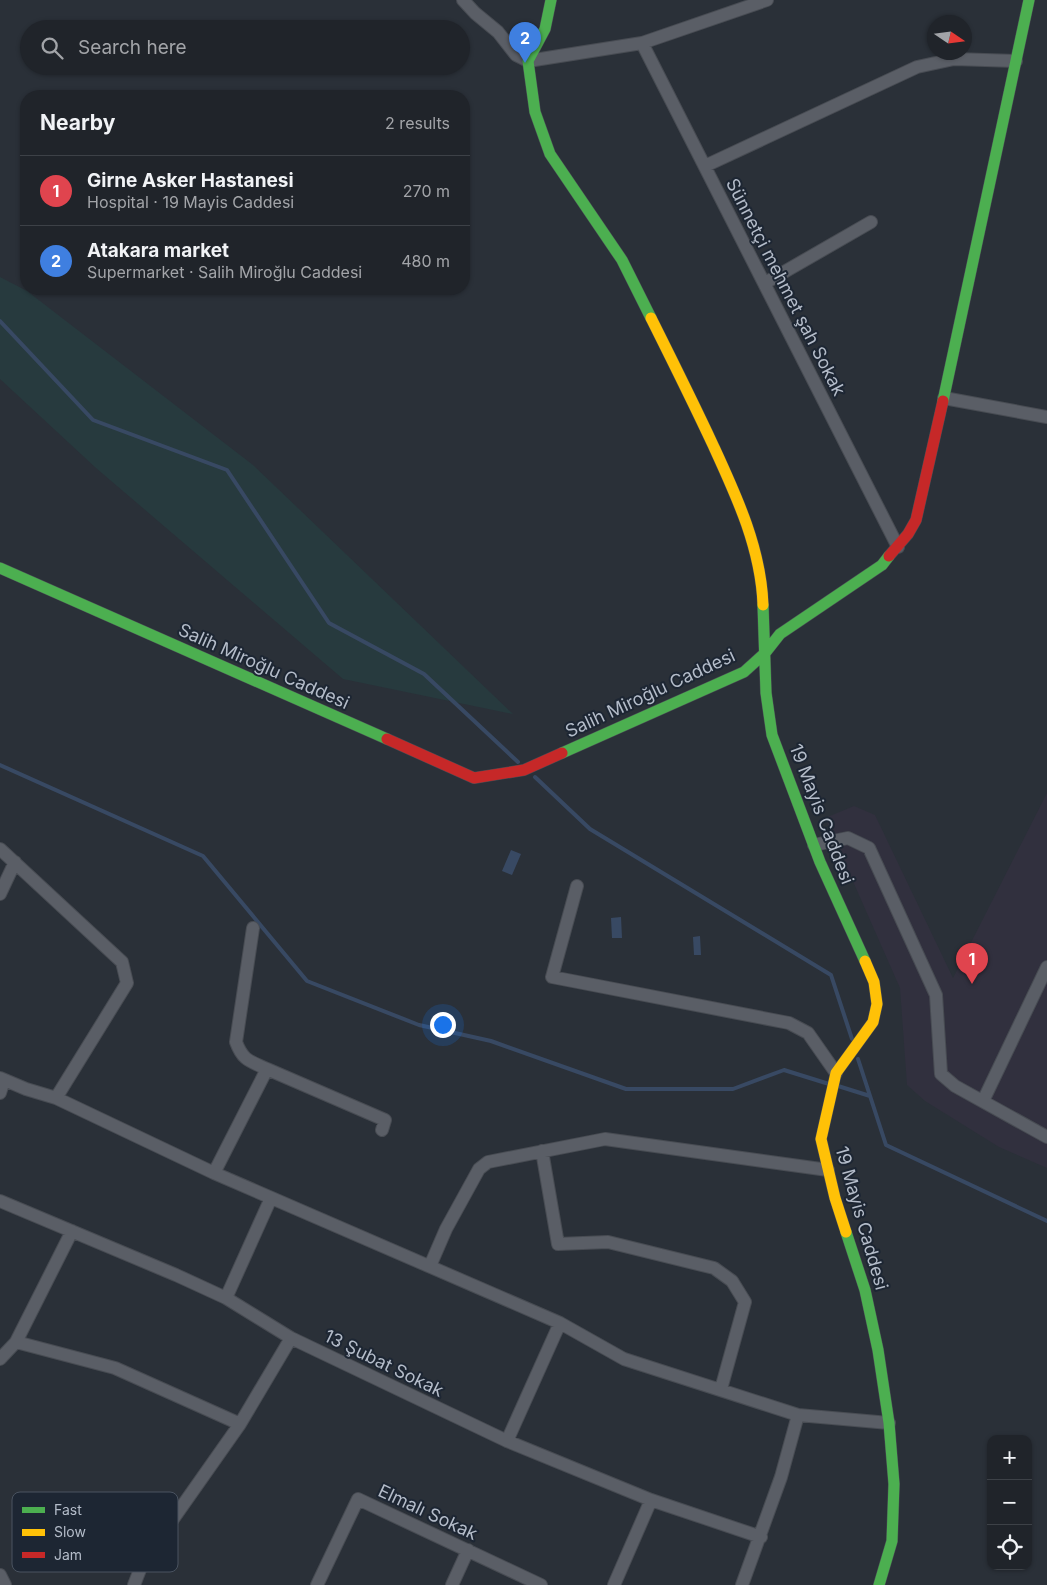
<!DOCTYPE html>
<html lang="en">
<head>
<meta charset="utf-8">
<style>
  body { margin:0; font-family:Inter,sans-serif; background:#282c32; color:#f1f3f6 }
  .controls { position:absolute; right:15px; bottom:15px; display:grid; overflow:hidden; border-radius:10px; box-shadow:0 1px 4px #0004 }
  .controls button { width:45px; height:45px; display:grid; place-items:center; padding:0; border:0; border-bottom:1px solid #3d4147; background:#20242a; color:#f1f3f6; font:25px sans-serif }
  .compass { position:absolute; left:927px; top:15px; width:45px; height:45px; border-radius:50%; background:#20242a; box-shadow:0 1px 4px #0004; rotate:103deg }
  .you { position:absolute; left:442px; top:1024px; width:18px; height:18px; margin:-12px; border:4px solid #fff; border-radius:50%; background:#1a73e8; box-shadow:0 0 0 8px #1a73e833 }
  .badge { display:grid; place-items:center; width:32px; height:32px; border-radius:50%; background:#848b96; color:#fff; font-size:16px; font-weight:700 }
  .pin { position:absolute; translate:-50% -41px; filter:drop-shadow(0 1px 2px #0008) }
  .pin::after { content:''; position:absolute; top:26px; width:18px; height:15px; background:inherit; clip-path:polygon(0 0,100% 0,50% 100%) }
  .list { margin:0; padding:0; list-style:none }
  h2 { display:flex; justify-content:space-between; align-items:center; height:65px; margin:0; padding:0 20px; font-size:21px }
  h2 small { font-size:16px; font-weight:400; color:#a2a4a8 }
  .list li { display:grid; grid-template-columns:32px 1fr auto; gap:15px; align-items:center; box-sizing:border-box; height:70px; padding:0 20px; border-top:1px solid #3d4147 }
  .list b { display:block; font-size:19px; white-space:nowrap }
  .list p { margin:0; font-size:16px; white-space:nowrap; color:#a2a4a8 }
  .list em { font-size:16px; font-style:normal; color:#a2a4a8 }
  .icon { flex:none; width:28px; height:28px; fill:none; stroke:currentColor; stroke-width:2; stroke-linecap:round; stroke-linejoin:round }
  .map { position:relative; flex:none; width:1047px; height:1585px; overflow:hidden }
  .search { position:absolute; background:#20242a; box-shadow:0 1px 4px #0004; left:20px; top:20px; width:450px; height:55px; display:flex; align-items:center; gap:12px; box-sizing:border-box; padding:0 18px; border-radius:28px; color:#a2a4a8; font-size:19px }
  .panel { position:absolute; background:#20242a; box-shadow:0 1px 4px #0004; left:20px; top:90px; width:450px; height:205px; border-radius:20px }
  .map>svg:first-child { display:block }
  .medical { fill:#31303e }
  .green { fill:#273a3e }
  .water { fill:#384963 }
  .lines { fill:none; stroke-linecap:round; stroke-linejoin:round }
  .stream { stroke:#384963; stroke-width:4 }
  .street-casing { stroke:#484c53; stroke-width:14 }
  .fast-casing { stroke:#484c53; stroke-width:12 }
  .slow-casing { stroke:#484c53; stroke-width:12 }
  .jam-casing { stroke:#484c53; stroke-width:12 }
  .street { stroke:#5a5e66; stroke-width:12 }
  .fast { stroke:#4caf50; stroke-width:11 }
  .slow { stroke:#ffc107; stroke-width:11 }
  .jam { stroke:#c62828; stroke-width:11 }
  .labels { text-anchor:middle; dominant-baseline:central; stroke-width:4; stroke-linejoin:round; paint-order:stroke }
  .street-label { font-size:18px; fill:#b4bcc9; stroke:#1d2633 }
  .key { fill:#1d2633; stroke:#4a5360; stroke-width:1 }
  .key-label { font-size:14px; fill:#b4bcc9 }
</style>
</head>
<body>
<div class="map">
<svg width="1047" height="1585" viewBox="0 0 1047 1585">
  <rect width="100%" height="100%" fill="#2a3038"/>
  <path class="medical" d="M1047,793V1168L999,1147L925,1101L907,1085L900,988L825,818L854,806L875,815L953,978Z"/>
  <path class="green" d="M0,277L27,291L253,465L513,714L343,679L96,468L0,379Z"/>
  <path class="water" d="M511,850L521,854L512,875L502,871Z
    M621,917L622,938H612L611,918Z
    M700,936L701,955H694L693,937Z"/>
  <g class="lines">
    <path class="stream" d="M0,321L93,420L227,470L329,623L424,674L518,762
      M0,765L203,856L307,981L419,1025L491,1041L626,1089H733L784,1070L829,1084
      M535,777L590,829L831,975L852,1039
      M858,1059L886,1145L1047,1221
      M838,1086L870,1096"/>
    <g class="street-casing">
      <path id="street" d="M463,0L475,13L498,32L516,55L528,61L642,43L767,0
        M642,43L898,547
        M705,166L917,67L954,59L1016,61
        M765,283L871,222
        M944,398L1047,417
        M814,845L848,838L869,848L936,995L941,1074L955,1086L1047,1137
        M0,849L122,962L127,983L56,1098
        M577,886L552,977L789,1023L808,1033L836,1073
        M0,894L15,862
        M253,928L236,1042C243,1061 250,1061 267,1069
        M0,1078L26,1089L56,1098L214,1173L560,1323L624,1359L798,1415L889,1423
        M0,1093L4,1080
        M983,1101L1047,967
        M542,1151L558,1244L608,1242L714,1268L732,1281L745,1302L721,1389
        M214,1173L267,1069L385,1120L382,1130
        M0,1201L176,1275L226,1298L291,1338L507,1441L651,1500L761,1537
        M430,1266L446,1229L479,1169L488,1162L605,1139L828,1170
        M226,1298L271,1198
        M16,1342L115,1368L240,1424
        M0,1359L16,1342L72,1231
        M507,1441L560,1323
        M0,1575L5,1585
        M134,1585L141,1567L152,1549L240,1424L291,1338
        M317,1585L358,1499L541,1585
        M452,1585L468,1550
        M614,1585L651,1500
        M742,1585L781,1477L798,1415"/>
    </g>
    <g class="fast-casing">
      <path id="fast" d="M551,0L545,29L528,61L535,112L550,154L622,260L651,318
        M943,401L1029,0
        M0,568L387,739
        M763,605L766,693L772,735L820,862L865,961
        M562,753L744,672L765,653L780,634L882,565L889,556
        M846,1232L865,1290L878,1350L889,1423L894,1484L892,1541L879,1585"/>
    </g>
    <g class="slow-casing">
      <path id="slow" d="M651,318C672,360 693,402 713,445C736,495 761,548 763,605
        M846,1232L835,1198L821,1139L836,1073L873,1022L877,1004L874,982L865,961"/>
    </g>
    <g class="jam-casing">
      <path id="jam" d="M889,556L908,534L916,520L943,401
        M387,739L474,778L524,770L562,753"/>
    </g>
    <use href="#street" class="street"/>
    <use href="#fast" class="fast"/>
    <use href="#slow" class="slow"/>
    <use href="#jam" class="jam"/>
  </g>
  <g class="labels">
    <g class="street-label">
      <text transform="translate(786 287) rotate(63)">Sünnetçi mehmet şah Sokak</text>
      <text transform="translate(264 666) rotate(24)">Salih Miroğlu Caddesi</text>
      <text transform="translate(650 693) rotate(-25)">Salih Miroğlu Caddesi</text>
      <text transform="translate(822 814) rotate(69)">19 Mayis Caddesi</text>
      <text transform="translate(862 1218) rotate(74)">19 Mayis Caddesi</text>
      <text transform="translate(384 1363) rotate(26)">13 Şubat Sokak</text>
      <text transform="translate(428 1512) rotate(25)">Elmalı Sokak</text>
    </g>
  </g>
  <rect x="12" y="1492" width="166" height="80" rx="8" class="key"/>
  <rect x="22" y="1507" width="23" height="6" fill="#4caf50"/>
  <rect x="22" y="1529" width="23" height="7" fill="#ffc107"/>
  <rect x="22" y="1552" width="23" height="6" fill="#c62828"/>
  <g class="key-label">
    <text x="54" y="1515">Fast</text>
    <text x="54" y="1537">Slow</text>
    <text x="54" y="1560">Jam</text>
  </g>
</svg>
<div class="controls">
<button>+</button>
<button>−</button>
<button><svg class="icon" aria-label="locate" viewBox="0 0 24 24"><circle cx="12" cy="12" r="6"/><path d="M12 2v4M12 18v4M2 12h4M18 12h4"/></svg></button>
</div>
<svg class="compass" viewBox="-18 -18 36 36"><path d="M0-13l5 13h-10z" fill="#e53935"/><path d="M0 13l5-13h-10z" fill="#a2a4a8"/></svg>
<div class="you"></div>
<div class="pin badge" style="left:972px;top:984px;background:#e0444e">1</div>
<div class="pin badge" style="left:525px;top:63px;background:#3f7fe0">2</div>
<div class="search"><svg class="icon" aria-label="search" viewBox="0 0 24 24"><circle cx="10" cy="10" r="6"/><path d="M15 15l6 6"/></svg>Search here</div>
<section class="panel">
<h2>Nearby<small>2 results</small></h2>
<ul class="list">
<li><span class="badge" style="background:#e0444e">1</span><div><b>Girne Asker Hastanesi</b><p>Hospital · 19 Mayis Caddesi</p></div><em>270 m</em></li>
<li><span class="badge" style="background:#3f7fe0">2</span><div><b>Atakara market</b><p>Supermarket · Salih Miroğlu Caddesi</p></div><em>480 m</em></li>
</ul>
</section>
</div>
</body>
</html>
